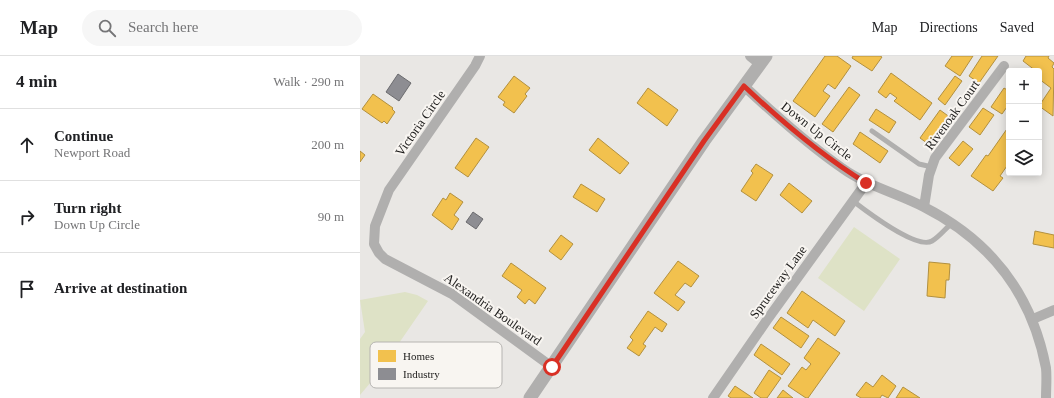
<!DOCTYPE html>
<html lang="en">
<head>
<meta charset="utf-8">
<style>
  body { margin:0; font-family:"Times New Roman",serif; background:#f6f6f6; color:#202124 }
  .controls { position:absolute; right:12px; top:12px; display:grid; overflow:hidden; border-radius:4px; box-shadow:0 2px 10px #0003 }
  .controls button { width:36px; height:36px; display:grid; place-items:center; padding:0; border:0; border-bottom:1px solid #e0e0e0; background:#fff; color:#202124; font:20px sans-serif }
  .stop { position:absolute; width:12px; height:12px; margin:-9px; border:3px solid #d93025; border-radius:50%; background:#fff }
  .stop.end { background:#d93025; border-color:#fff; box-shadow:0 1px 4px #0008 }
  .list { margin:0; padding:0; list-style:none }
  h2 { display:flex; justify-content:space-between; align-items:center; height:52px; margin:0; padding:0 16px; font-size:17px }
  h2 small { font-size:13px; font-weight:400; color:#757577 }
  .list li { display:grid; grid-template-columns:26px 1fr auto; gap:12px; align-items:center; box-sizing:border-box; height:72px; padding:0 16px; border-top:1px solid #e0e0e0 }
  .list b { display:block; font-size:15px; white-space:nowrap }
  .list p { margin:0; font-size:13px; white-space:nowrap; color:#757577 }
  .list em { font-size:13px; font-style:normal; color:#757577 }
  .icon { flex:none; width:22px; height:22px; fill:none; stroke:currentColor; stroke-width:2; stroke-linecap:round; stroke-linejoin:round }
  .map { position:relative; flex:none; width:694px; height:342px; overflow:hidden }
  header { display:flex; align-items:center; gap:24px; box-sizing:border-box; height:56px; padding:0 20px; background:#fff; border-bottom:1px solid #e0e0e0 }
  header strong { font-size:19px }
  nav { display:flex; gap:22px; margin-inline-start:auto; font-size:14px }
  .search { width:280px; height:36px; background:#f6f6f6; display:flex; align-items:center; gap:10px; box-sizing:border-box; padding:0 14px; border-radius:22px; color:#757577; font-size:15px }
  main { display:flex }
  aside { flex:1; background:#fff }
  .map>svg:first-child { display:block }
  .green { fill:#dee2c6 }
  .homes { fill:#f2c14e; stroke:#b2903f }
  .industry { fill:#8d8d92; stroke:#6b6b6e }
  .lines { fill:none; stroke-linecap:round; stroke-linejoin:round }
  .service { stroke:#b0afae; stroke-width:5 }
  .minor { stroke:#b0afae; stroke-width:10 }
  .tertiary { stroke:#b0afae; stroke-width:13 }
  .route { stroke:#d93025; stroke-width:5 }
  .labels { text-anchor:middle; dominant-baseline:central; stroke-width:4; stroke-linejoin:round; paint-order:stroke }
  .street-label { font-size:13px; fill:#1d1c1b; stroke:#f8f5f1 }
  .key { fill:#f8f5f1; stroke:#b6b4b1; stroke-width:1 }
  .key-label { font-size:11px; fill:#1d1c1b }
</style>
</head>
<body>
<header>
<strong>Map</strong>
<div class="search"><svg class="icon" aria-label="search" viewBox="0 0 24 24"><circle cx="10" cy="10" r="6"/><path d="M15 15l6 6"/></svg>Search here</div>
<nav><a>Map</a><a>Directions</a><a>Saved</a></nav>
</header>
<main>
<aside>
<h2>4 min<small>Walk · 290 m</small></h2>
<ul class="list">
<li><svg class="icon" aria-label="ahead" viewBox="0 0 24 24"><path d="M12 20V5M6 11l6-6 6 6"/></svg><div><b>Continue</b><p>Newport Road</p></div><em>200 m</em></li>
<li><svg class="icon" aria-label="right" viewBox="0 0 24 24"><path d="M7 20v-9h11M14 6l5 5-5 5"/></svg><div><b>Turn right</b><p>Down Up Circle</p></div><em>90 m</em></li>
<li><svg class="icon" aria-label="arrive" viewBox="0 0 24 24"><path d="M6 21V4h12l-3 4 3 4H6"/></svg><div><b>Arrive at destination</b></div></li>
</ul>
</aside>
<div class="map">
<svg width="694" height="342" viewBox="0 0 694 342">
  <rect width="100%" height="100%" fill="#e9e7e4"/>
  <path class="green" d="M494,171L540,203L504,255L458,222Z
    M45,236L57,239L68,245L17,319L0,339V283L5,276L0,244Z"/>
  <path class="homes" d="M465,0H477L491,10L475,33L468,28L463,35L470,40L455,61L433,45Z
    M493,0H520L522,1L512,15L492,2Z
    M592,0H613L600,20L585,10Z
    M622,0H638L619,27L609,20Z
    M666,0H689L688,2L694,7L692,11L694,13L693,60L679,50L691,32L679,23V15H676L663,5Z
    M531,17L572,47L560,64L534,45L537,42L530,37L526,42L518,36Z
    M154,20L170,32L165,38L167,40L154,57L143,49L145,46L138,41Z
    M595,20L602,25L585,49L578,43Z
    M489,31L500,39L473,76L462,68Z
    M288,32L318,54L307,70L277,47Z
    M644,32L649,35V48L642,58L631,51Z
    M13,38L33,52L32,53L35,56L27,68L24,65L22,67L2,53Z
    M623,52L634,59L620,79L609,71Z
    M516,53L536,66L529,77L509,64Z
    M580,54L591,62L571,90L560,82Z
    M649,70V107L640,120L643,122L633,135L611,120L626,99L628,100Z
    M500,76L528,95L520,107L493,88Z
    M116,82L129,91L108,121L95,112Z
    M238,82L269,107L260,118L229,94Z
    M603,85L613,93L599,110L589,102Z
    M0,95L5,99L0,106Z
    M396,108L413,119L396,145L381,135L393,117L391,115Z
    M429,127L452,145L442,157L420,139Z
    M221,128L245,143L237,156L213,141Z
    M90,137L103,146L94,159L99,163L92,174L72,159L83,142L86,144Z
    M675,175L694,179V192L673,188Z
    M201,179L213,188L201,204L189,195Z
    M318,205L339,220L331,231L325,227L315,239L325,246L318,255L294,237Z
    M569,206L590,208L589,224H586L585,242L567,240Z
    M151,207L186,232L175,248L169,243L165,248L157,241L162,234L142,220Z
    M442,235L485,265L475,280L453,264L448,272L427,257Z
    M288,255L307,268L302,276L295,271L283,288L286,290L279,300L267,292L273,284L270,281Z
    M421,261L449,280L441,292L413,272Z
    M458,282L480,297L448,342H446L428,330L442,311L446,314L451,308L444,302Z
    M401,288L430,308L422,319L394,299Z
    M409,314L421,322L407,342H401L394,337Z
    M522,319L536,330L528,342L522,339L520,342H501L496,339L506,326L513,331Z
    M375,330L393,342H371L368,340Z
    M543,331L560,342H536Z
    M423,334L433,342H417Z"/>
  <path class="industry" d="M38,18L51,27L39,45L26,36Z
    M113,156L123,163L116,173L106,166Z"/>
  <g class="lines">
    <path class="service" d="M512,75L559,108L572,111
      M493,145C506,155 557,194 572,185C579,181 585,173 591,168"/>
    <path class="minor" d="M120,0L115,10L29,134L15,170L14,188L19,197L25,203L92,238L192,311
      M390,0L400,8
      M384,30C415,59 447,88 482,112C507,130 537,137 564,151C631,185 672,238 686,312C687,321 686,332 686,342
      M564,151L569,119L575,102L644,10
      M673,263L694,254
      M353,342L407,264L506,127"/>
    <path class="tertiary" d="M170,342L344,85L406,0"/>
  </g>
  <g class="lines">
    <path class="route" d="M192,311L344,85L384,30C422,66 462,100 506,127"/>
  </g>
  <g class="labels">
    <g class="street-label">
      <text transform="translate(592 59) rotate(-54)">Rivenoak Court</text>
      <text transform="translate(60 67) rotate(-55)">Victoria Circle</text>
      <text transform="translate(457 75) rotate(38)">Down Up Circle</text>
      <text transform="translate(418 226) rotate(-54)">Spruceway Lane</text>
      <text transform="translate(133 253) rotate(35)">Alexandria Boulevard</text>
    </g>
  </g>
  <rect x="10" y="286" width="132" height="46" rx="6" class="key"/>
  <rect x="18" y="294" width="18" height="12" fill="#f2c14e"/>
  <rect x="18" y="312" width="18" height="12" fill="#8d8d92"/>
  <g class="key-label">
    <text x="43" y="304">Homes</text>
    <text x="43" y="322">Industry</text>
  </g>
</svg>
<div class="controls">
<button>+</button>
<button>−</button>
<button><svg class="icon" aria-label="layers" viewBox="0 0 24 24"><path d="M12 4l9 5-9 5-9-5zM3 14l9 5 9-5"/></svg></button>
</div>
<div class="stop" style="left:192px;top:311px"></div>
<div class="stop end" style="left:506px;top:127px"></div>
</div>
</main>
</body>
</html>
